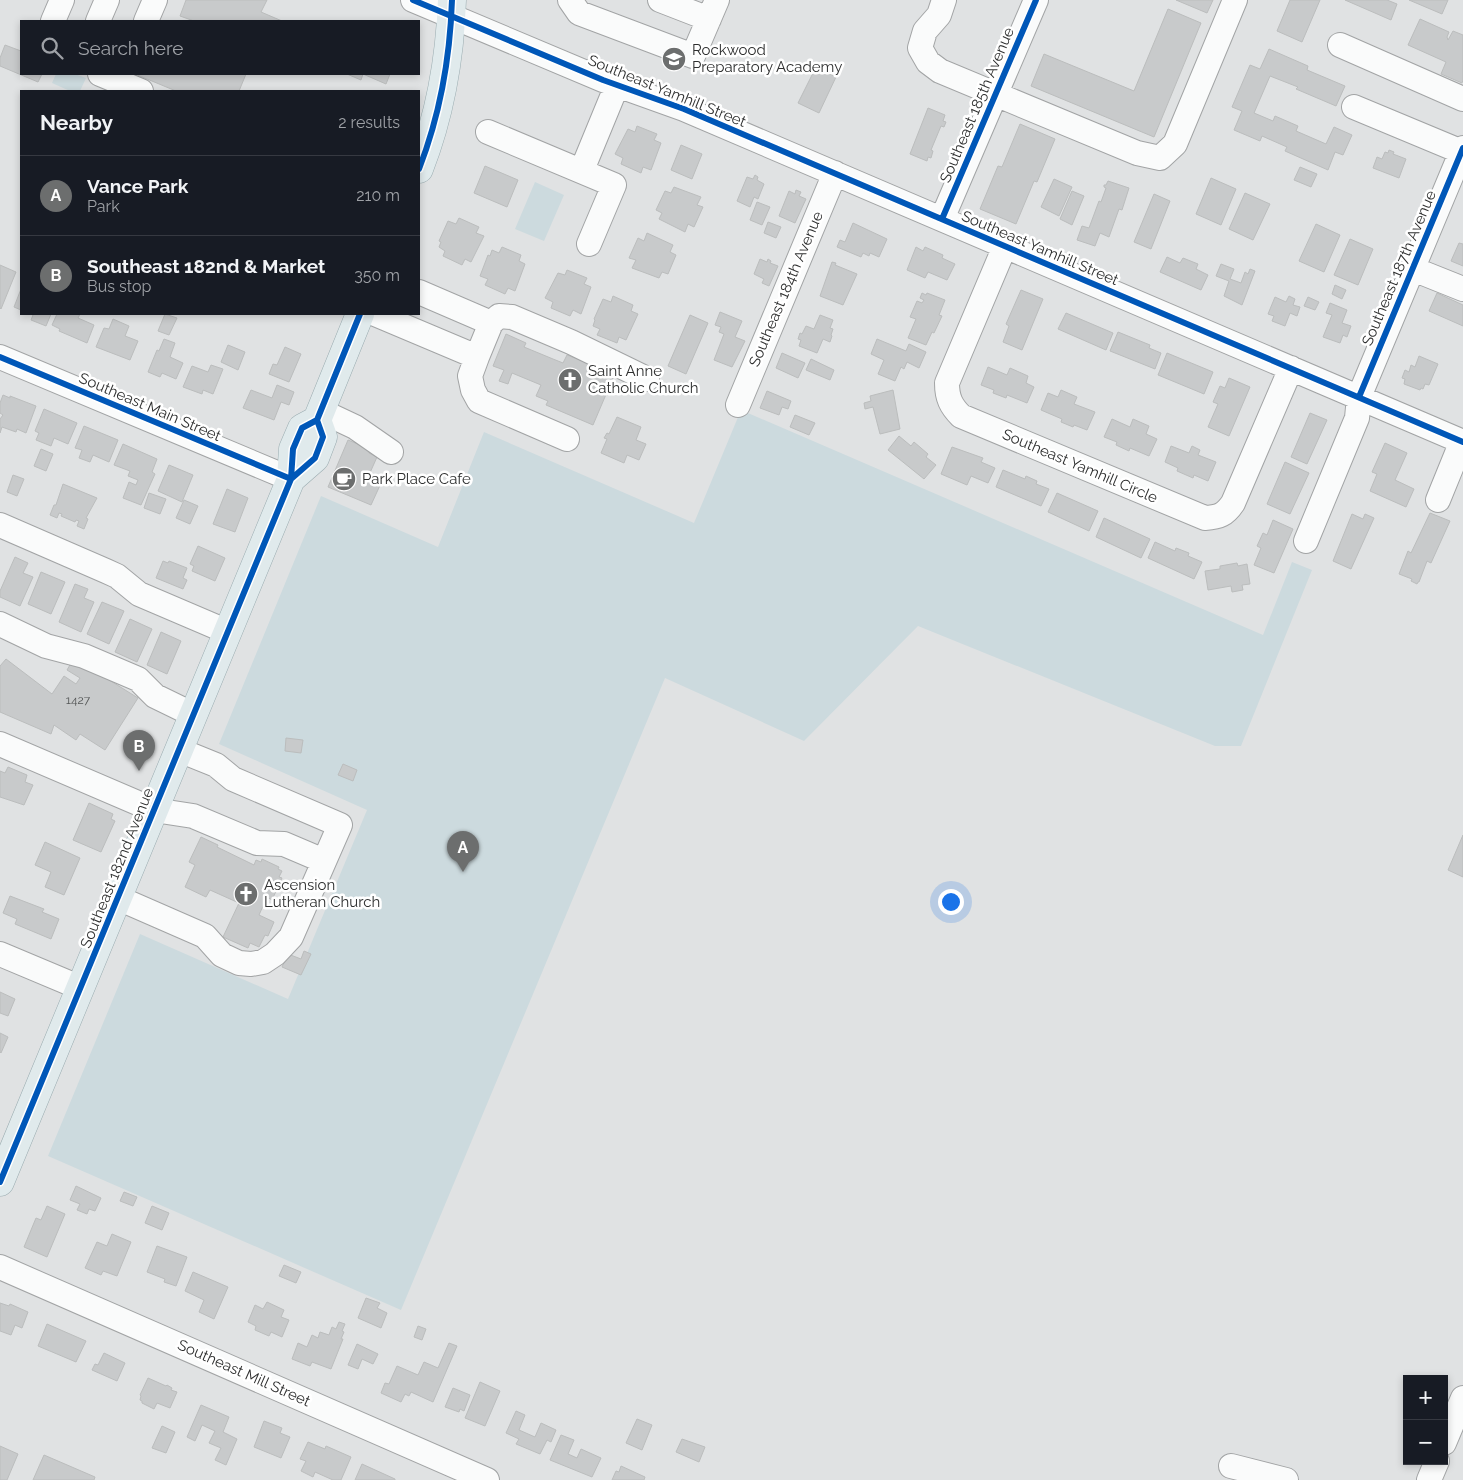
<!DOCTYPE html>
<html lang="en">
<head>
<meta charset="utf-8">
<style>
  body { margin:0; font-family:Raleway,sans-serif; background:#242831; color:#f1f3f6 }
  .controls { position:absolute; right:15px; bottom:15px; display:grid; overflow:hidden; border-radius:0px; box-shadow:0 2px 8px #0003 }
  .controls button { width:45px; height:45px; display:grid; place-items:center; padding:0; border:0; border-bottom:1px solid #363941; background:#171b24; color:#f1f3f6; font:25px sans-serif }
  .you { position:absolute; left:950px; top:901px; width:18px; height:18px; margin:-12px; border:4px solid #fff; border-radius:50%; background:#1a73e8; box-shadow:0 0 0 8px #1a73e833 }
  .badge { display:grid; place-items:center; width:32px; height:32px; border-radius:50%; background:#6c6e6e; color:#fff; font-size:16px; font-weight:700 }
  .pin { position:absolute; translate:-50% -41px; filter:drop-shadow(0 1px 2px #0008) }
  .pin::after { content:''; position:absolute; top:26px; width:18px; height:15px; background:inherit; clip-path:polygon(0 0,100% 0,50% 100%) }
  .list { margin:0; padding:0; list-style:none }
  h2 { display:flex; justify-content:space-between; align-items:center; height:65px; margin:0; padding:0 20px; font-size:21px }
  h2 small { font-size:16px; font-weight:400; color:#9ea1a6 }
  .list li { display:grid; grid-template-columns:32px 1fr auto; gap:15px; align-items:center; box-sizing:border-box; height:80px; padding:0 20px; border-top:1px solid #363941 }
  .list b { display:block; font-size:19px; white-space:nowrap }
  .list p { margin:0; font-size:16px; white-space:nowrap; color:#9ea1a6 }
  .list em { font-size:16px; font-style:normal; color:#9ea1a6 }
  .icon { flex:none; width:28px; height:28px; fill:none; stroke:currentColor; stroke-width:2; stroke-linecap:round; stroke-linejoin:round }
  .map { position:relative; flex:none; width:1463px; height:1480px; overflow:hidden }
  .search { position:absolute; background:#171b24; box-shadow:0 2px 8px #0003; left:20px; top:20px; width:400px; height:55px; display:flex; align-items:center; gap:12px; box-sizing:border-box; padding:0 18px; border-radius:0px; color:#9ea1a6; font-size:19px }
  .panel { position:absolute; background:#171b24; box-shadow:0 2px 8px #0003; left:20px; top:90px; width:400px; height:225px; border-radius:0px }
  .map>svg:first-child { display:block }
  .green { fill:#ccdade }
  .building { fill:#c8cacb; stroke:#bbbdbd }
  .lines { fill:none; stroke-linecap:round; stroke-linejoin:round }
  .minor-casing { stroke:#a2a4a5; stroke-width:26 }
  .major-casing { stroke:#9aacb0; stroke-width:29 }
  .minor { stroke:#fafbfb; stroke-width:24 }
  .major { stroke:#e0eaec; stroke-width:28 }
  .cycleway-casing { stroke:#fff; stroke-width:9 }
  .cycleway { stroke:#0057b8; stroke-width:6 }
  .labels { text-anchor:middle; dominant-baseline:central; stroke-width:5; stroke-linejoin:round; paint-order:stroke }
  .number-label { font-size:12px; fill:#545656 }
  .poi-label { font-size:15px; fill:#2e2f2f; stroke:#fff; text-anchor:start }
  .street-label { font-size:15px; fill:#2e2f2f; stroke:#fff }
</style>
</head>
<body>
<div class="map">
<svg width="1463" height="1480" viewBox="0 0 1463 1480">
  <rect width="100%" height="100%" fill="#e0e2e3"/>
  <path class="green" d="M56,74H75L86,78L80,91H70L52,83Z
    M535,182L564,195L544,241L515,229Z
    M741,410L1263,635L1292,562L1312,570L1241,746H1215L918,626L804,741L665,678L401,1310L48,1156L140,934L288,999L367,810L219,744L321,496L438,547L484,432L694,523Z"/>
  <path class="building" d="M186,0H267L261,12L282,21H194L180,16Z
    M1176,0H1213L1207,13Z
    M1290,0H1320L1302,42L1277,31Z
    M1345,0H1387L1397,4L1391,20Z
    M1409,0H1448L1442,14Z
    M1168,9L1201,23L1154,137L1031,86L1044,54L1134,91Z
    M1420,19L1449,32L1447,37L1448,40L1453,31L1463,35V80L1462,83L1441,74L1446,62L1408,45Z
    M5,45L21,51V74H42L38,82L0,66V58Z
    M1269,49L1308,66L1307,70L1345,86L1336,106L1296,89L1298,87L1270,76L1254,113L1273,121L1275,116L1298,126L1296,131L1326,144L1334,127L1352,135L1343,155L1335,152L1328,170L1285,151L1287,147L1262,136L1260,141L1234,130L1242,111L1232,107L1250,65L1260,69Z
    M816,67L836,77L819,113L798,103Z
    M135,74H246L239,91H176Z
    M347,74H390L386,84L363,74L361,80Z
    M928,108L945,115L943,121L946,122L944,127L941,126L931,150L933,151L931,158L928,157L927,161L910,154Z
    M1020,124L1055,139L1037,182L1034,181L1016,224L980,209L998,166L1002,167Z
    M637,126L657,134L654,140L661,143L651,170L643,167L641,173L621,164L623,158L615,154L628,129L635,132Z
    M681,145L702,154L692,179L671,170Z
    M1389,150L1394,152L1393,154L1406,159L1399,178L1373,168L1377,157L1382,159L1385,152L1388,153Z
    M485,166L518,180L507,207L474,193Z
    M1300,167L1317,174L1311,187L1294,180Z
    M755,175L758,177L757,180L764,184L758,199L754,197L750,207L737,201L747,177L753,179Z
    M1211,178L1236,189L1221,225L1196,214Z
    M1054,179L1072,187L1059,216L1041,207Z
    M1108,181L1129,188L1122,210L1119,209L1109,237L1100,233L1095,246L1077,240L1082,226L1089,228L1099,201L1101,202L1106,188L1104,187V185H1106Z
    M674,187L701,197L697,205L703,207L694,227L688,224L685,232L659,219L662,213L656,210L665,191L671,193Z
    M796,190L801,192L799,196L806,199L795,223L779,216L789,191L795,194Z
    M1072,191L1084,196L1072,225L1060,219Z
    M1245,193L1270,204L1253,240L1229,229Z
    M1154,194L1170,201L1151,249L1134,242Z
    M757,202L770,207L762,225L750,220Z
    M459,218L479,227L476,233L484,236L471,262L465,259L462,265L443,256L445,251L439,247L441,242L439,241L448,221L456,224Z
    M768,222L781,227L776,238L764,233Z
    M853,223L887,239L879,257L870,253L869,256L863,253L861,257L837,247L840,240L845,242Z
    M1316,224L1340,235L1324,272L1299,261Z
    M647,233L673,245L670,252L676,255L668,274L662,272L659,278L632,268L636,260L629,258L638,238L644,241Z
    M1350,239L1373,249L1358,285L1334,275Z
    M1459,243L1463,244V266L1451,261Z
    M502,247L521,255L519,261L525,264L515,291L508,288L505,294L485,285L488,279L480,276L488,255L490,256L492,250L499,253Z
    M916,247L923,251L925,247L943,255L942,258L955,264L947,280L928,272L925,278L907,270Z
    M1167,257L1180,263L1183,258L1198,264L1196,269L1208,275L1201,290L1160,272Z
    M760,259L767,262L768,259L771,261L770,263L778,266L769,286L762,283L764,279L754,274Z
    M832,262L836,263L835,265L857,274L843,305L820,296Z
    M1221,264L1234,269L1230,279L1241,283L1245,272L1248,274L1250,269L1255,271L1242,305L1224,296L1229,281L1216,276Z
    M0,265L16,272L1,309L0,308Z
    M567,270L587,278L584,284L591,287L581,314L573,310L570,316L551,308L553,302L545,298L558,273L565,275Z
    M1335,285L1346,290L1342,299L1332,294Z
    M21,289V310L14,307Z
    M1021,290L1043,299L1022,350L1003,342L1009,326L1006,324Z
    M922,293L926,295L927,293L945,300L939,315L942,316L934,333L932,332L926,345L908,338L916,319L910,317L917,301L922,303L924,300L920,298Z
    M1437,293L1463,305V326L1429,311Z
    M613,296L633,305L631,311L638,314L626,340L619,337L617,343L597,335L600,329L593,326L595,320L594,319L603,299L611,302Z
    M1289,296L1295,299L1293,305L1300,307L1297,316L1290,313L1285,326L1272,321L1274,316L1268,314L1275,297L1286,302Z
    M1308,297L1319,302L1315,310L1304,306Z
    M1330,303L1347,310L1342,323L1351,326L1347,337L1343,335L1340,343L1323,337L1332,315L1326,313Z
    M720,312L742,321L735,337L745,341L732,367L714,360L724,334L719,332L721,327L715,325Z
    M1066,313L1113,333L1106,350L1058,329Z
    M30,314H51L46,326L31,320L33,315Z
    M57,314H80L78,318L94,325L87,343L59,331L60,329L52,325Z
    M165,314L177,318L169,335L158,331Z
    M690,315L708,323L686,374L668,366Z
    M820,315L833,320L830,328L833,329L831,335L832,336L830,342L823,339L817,353L799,346L801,340L798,339L800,333L802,334L806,326L814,329Z
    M113,319L129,326L125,336L138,341L130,360L96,347L104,328L109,329Z
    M1118,332L1150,345L1149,348L1161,353L1155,369L1110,351Z
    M506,334L526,343L524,347L553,359L563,363L567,355L595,366L593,370L613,378L593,425L546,405L548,401L536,396L541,385L512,373L508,384L499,381L504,370L493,366Z
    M164,339L175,343L170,357L183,363L176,379L162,373L160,377L148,372L157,350L159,351Z
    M877,339L906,351L909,344L926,352L919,368L907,362L904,369L901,367L895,381L878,374L884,360L871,354Z
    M228,345L245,352L238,370L221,362Z
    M285,347L301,354L289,382L269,374L273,364L277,365Z
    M782,353L805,363L798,378L776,368Z
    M1167,353L1213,372L1204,394L1158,375Z
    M1419,356L1438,364L1429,385L1425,384L1423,389L1421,388L1420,390L1404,384L1405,379L1402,378L1405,370L1409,372L1411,365L1415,367Z
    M811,359L834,370L830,380L806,370Z
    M211,365L223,369L213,394L203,390L202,394L183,387L192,366L208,372Z
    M988,367L1007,375L1010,368L1028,376L1026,383L1034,387L1027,403L1007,395L1006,398L993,393L994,390L981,385Z
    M1229,378L1250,387L1229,436L1208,427L1218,404L1213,402L1220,386L1225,388Z
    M277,385L294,392L289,405L281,402L274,420L243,408L251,390L272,398Z
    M893,390L900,429L880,434L873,407L865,409L864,403L871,401L870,396Z
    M1061,390L1077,397L1074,404L1095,412L1087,430L1074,425L1073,427L1061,422L1062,419L1041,410L1048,393L1058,397Z
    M767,391L791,401L788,409L782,407L779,415L760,408Z
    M3,395L10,398V396L36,406L26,433L17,429L16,432L2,427L0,433V419L3,415L0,413V403Z
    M44,409L77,423L68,444L54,438L51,446L36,440L39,433L35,431Z
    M1310,413L1327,420L1307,464L1291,457Z
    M795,415L815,423L809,435L790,427Z
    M617,417L641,427L636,440L646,444L639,460L627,455L624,463L601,453L607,439L604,438L607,433L609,434Z
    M1112,419L1130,427L1133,419L1149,426L1146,434L1157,439L1149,456L1130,448L1129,451L1116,445L1117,442L1104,437Z
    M84,426L118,440L109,462L93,455L90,462L79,458L82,450L75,448Z
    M899,436L911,446L914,442L928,454L926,457L936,465L924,479L888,450Z
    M348,440L370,449L369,453L377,457L369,475L382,481L371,505L328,487Z
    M1385,443L1407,453L1395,480L1414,489L1406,507L1370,491L1377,474L1372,472Z
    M123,444L157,459L152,472L155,474L141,505L123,498L129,482L136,485L138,480L128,476L130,471L114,465Z
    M1171,446L1189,453L1192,446L1200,450L1198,455L1216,462L1208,481L1194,475L1193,478L1177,471L1178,468L1165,462Z
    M952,447L983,458L981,462L995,468L988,483L971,476L967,485L941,474Z
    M41,449L53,454L46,471L34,466Z
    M1285,462L1309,473L1290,514L1267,504Z
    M169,465L193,475L182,502L158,491Z
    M1003,470L1025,479L1026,476L1037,481L1036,484L1049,489L1041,506L996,487Z
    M13,475L24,479L17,496L7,492Z
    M63,484L97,498L86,518L88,519L84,529L77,526L79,521L76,520L75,522L61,516L62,514L59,513L57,518L50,515L54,505H56Z
    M227,489L248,498L235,532L213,524Z
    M149,493L166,499L160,514L144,508Z
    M1057,493L1098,511L1089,531L1048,512Z
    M184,500L198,506L190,524L176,518Z
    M1430,513L1450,521L1431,563L1427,561L1419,582H1418L1417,584L1411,581L1412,579L1399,574L1408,551L1411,553Z
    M1352,514L1363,519L1365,514L1374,518L1351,569L1333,561Z
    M1104,518L1150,539L1141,558L1096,537Z
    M1273,520L1293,529L1274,573L1254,565L1261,548L1257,546L1263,533L1267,535Z
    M1155,542L1175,551L1176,548L1189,553L1188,556L1202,562L1194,579L1148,558Z
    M198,546L225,558L215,581L192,571L194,566L190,564Z
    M15,557L28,563L23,573L33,577L20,606L0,597V591Z
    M163,561L168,563L169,561L187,568L183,578L187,580L183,589L156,578Z
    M1237,563L1238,566L1247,564L1250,584L1242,585L1243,590L1232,592L1231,586L1208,590L1205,571L1220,569V566Z
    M41,572L65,582L51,614L28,604Z
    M75,584L88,589L84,598L94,602L81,632L59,622Z
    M102,602L124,611L109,644L87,634Z
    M130,619L152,629L137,662L115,652Z
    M161,632L181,641L167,674L147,665Z
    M74,658L138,698L105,750L80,734L76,740L54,725L51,734L0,712V666L6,659L52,694L64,676L76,684L80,678L67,670Z
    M286,738L303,740L301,753L285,751Z
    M343,764L357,770L353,781L338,775Z
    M8,767L27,775L25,782L33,785L24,805L0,797V771L5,773Z
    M89,803L113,814L111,819L115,821L101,852L73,840Z
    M1463,835V877L1448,870Z
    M201,837L218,845L217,847L254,865L256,860L261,862L262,859L279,867L278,869L282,871L279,877L282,878L272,900L267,897L259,915L274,922L268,936L265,935L259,947L250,943L248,948L223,937L239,903L210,890L206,897L185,887L195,865L189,862Z
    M45,842L80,858L64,895L45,887L51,872L35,865Z
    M10,896L44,909L42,912L59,919L51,939L15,924L17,919L3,913Z
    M304,951L311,954L301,975L282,967L288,954L301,959Z
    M0,992L15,999L8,1016L0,1013Z
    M0,1033L8,1037L1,1053L0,1052Z
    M76,1186L101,1198L95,1211L89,1209L87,1214L77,1210L80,1204L70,1200Z
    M124,1192L137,1197L133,1206L120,1201Z
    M47,1206L65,1214L47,1257L24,1247L36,1218L41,1220Z
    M152,1206L169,1213L162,1230L145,1223Z
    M112,1234L131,1242L117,1276L103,1271L101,1275L85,1268L97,1242L107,1246Z
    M157,1246L187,1257L176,1286L164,1282L165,1279L147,1272Z
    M284,1265L301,1272L296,1283L279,1276Z
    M193,1272L228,1287L214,1319L199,1312L204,1300L185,1291Z
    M366,1298L380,1303L377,1308L387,1313L381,1328L358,1318Z
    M267,1302L284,1310L281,1317L289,1320L282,1337L271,1332L269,1336L255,1330L256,1326L248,1322L255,1305L263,1309Z
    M0,1303L9,1306L10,1304L28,1312L22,1328L15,1325L11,1335L0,1331Z
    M339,1322L345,1324L342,1331L344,1332L341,1339H343L331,1369L312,1362L310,1366L292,1359L298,1343L307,1347L312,1335L318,1338L320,1332L329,1335L332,1327L336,1329Z
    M47,1324L86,1341L76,1362L38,1346Z
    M418,1326L426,1329L422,1340L414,1337Z
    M449,1343L457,1346L433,1402L411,1392L409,1396L405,1394L401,1402L381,1393L385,1383L389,1384L397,1366L418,1375L424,1362L438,1368Z
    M357,1344L378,1354L373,1364L362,1359L358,1369L348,1365Z
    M104,1353L125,1363L117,1381L92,1370L95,1364L98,1365Z
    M148,1378L166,1386L167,1385L172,1388L171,1390L177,1392L170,1408L157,1403L154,1409L142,1403V1401L140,1400L141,1396L140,1395Z
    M480,1382L500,1391L485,1426L465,1418Z
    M453,1388L470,1395L464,1411L460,1409L459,1412L445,1407Z
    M201,1405L229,1417L223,1432L237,1439L226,1465L215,1460L221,1448L209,1443L215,1431L202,1425L195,1441L187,1437Z
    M516,1411L525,1415L519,1430L535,1437L541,1423L556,1430L551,1442L547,1440L540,1454L516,1444L519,1439L506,1433Z
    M637,1419L652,1425L642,1450L626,1443Z
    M264,1421L282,1428L280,1433L290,1437L281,1458L254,1447Z
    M162,1426L175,1432L166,1453L152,1448Z
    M561,1435L574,1440L568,1454L577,1458L581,1449L601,1458L592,1477L550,1460Z
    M682,1439L705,1447L699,1462L676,1452Z
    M308,1442L325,1449L326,1446L351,1457L341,1480H333L315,1472L313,1477L301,1471L306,1461L300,1459Z
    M0,1446L18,1454L7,1480H0Z
    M44,1455L95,1477L94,1480H33Z
    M362,1464L395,1479V1480H355Z
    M621,1466L645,1477L644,1480H612L616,1471L619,1472Z"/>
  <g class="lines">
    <g class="minor-casing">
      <path id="minor" d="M413,0L603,80L684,109L1463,442
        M570,0L579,13L693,56L717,0
        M660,0L709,19
        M944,0L939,15L925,31L920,48L928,62L940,71L1137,153L1160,158L1175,144L1235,0
        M53,21L62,0
        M98,21L107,0
        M146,21L155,0
        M1340,45L1463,99
        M100,74L141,91
        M1354,107L1462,152
        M488,132L614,185L589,244
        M582,170L617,85
        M942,219L1036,0
        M1005,246L947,383C947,398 951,406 961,416L1205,518C1219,517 1225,515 1233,503L1291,368
        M1413,269L1463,289
        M419,292L491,323
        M375,314L477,357
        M0,357L291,479
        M738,405L835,173
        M321,411L355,427L391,452
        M567,439L479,401L473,390L470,376L477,357L491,323L499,316L512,317L571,342L647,379
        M1438,500L1462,441
        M0,525L106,571L117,576L139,594L228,632
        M1306,541L1357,418L1359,397L1463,148
        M0,624L46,646L84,656L138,679L155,696L194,715
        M0,744L154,810L193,816L257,843L284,844L324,861
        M118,898L205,936L222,955L239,963L251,964L263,962L275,954L291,937L340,825L233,779L216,765L179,750
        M0,954L81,988
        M0,1267L487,1480
        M1444,1443L1463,1398
        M1231,1466L1286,1480
        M1429,1480L1437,1461"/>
    </g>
    <g class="major-casing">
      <path id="major" d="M419,169C440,115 450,59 452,0
        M291,479L315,458L323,437L317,420L360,314
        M0,1182L291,479L293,449L302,428L317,420"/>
    </g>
    <use href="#minor" class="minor"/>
    <use href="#major" class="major"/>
    <g class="cycleway-casing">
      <path id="cycleway" d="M413,0L603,80L684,109L1463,442
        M419,169C440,115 450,59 452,0
        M942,219L1036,0
        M0,357L291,479
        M1359,397L1463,148
        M291,479L315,458L323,437L317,420L360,314
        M0,1182L291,479L293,449L302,428L317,420"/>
    </g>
    <use href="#cycleway" class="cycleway"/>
  </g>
  <defs>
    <g id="school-disc" transform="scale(1.25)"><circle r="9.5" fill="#6c6e6e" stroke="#fff"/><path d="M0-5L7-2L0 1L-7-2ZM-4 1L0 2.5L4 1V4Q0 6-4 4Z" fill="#fff"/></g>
    <g id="church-disc" transform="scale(1.25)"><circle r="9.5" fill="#6c6e6e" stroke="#fff"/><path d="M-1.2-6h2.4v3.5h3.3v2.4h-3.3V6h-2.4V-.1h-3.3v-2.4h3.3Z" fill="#fff"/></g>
    <g id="cafe-disc" transform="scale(1.25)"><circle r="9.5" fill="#6c6e6e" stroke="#fff"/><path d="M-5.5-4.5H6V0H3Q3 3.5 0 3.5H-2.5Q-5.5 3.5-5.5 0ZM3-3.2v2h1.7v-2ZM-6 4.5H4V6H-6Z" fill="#fff"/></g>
  </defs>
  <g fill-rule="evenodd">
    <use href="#school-disc" x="674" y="59"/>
    <use href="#church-disc" x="570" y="380"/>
    <use href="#cafe-disc" x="344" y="479"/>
    <use href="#church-disc" x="246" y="894"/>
  </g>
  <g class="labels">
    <g class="number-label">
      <text x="78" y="700">1427</text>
    </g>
    <g class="poi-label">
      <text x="692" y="50">Rockwood<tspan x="692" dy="17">Preparatory Academy</tspan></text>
      <text x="588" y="371">Saint Anne<tspan x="588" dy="17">Catholic Church</tspan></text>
      <text x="362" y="479">Park Place Cafe</text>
      <text x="264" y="885">Ascension<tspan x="264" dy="17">Lutheran Church</tspan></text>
    </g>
    <g class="street-label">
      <text transform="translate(667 91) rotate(22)">Southeast Yamhill Street</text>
      <text transform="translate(977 105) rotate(-67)">Southeast 185th Avenue</text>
      <text transform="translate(1040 248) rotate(23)">Southeast Yamhill Street</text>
      <text transform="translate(1399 268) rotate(-67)">Southeast 187th Avenue</text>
      <text transform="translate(786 289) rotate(-67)">Southeast 184th Avenue</text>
      <text transform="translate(150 407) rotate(23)">Southeast Main Street</text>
      <text transform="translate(1080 466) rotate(23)">Southeast Yamhill Circle</text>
      <text transform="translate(117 868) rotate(-68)">Southeast 182nd Avenue</text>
      <text transform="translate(244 1373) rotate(24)">Southeast Mill Street</text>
    </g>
  </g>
</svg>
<div class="controls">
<button>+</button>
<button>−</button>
</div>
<div class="you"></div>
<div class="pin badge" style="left:463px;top:872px">A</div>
<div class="pin badge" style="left:139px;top:771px">B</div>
<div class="search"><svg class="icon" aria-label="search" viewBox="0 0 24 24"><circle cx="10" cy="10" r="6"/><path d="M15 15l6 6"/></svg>Search here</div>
<section class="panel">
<h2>Nearby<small>2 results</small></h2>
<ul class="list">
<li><span class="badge">A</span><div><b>Vance Park</b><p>Park</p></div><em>210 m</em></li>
<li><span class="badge">B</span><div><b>Southeast 182nd &amp; Market</b><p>Bus stop</p></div><em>350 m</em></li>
</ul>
</section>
</div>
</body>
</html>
